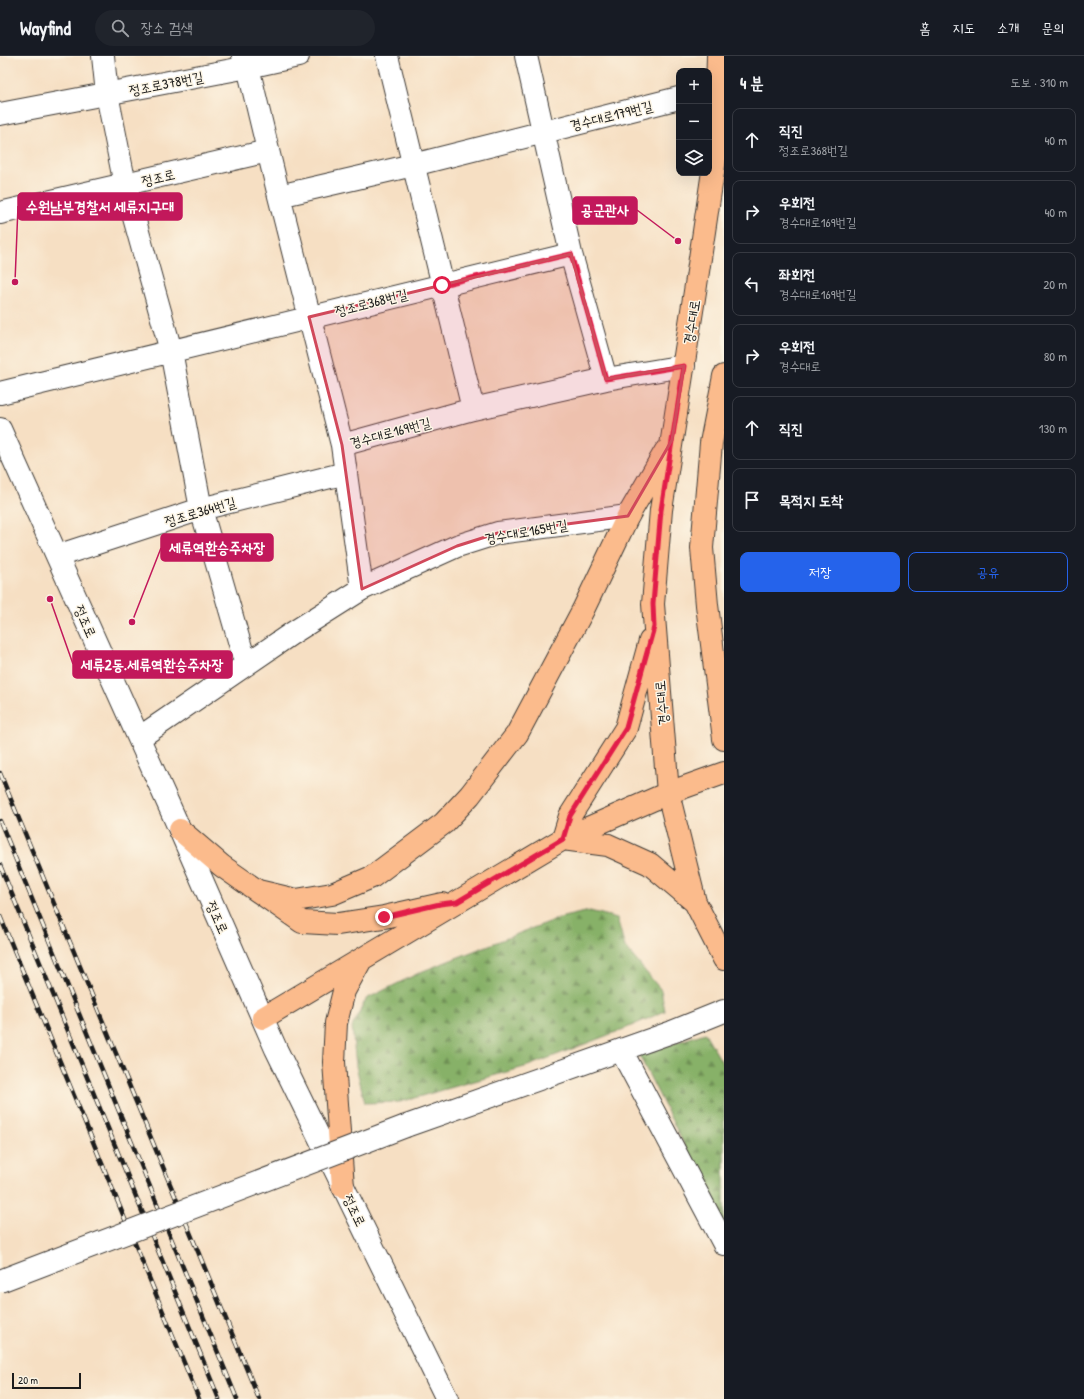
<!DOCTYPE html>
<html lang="ko">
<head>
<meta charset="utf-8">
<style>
  body { margin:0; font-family:"Patrick Hand","Poor Story",sans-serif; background:#20242c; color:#f1f3f6 }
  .controls { position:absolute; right:12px; top:12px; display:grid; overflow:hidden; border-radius:8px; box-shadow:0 4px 16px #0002 }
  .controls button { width:36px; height:36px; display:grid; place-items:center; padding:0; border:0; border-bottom:1px solid #363941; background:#171b24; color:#f1f3f6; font:20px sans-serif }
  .scale { position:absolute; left:12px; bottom:10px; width:69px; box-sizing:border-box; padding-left:4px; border:2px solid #1c1c1c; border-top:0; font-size:11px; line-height:14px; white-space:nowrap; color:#1c1c1c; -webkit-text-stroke:3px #fcf5e5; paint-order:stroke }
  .stop { position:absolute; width:12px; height:12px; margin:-9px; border:3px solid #e11d48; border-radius:50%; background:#fff }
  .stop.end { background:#e11d48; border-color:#fff; box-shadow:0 1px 4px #0008 }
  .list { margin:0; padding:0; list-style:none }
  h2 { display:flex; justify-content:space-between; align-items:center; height:52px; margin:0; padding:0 16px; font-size:17px }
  h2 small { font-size:13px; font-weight:400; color:#9ea1a6 }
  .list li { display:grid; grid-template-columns:26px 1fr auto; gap:12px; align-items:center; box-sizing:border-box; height:64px; margin:0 8px 8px; padding:0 8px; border:1px solid #363941; border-radius:8px }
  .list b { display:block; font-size:15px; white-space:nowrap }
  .list p { margin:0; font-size:13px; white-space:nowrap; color:#9ea1a6 }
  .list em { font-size:13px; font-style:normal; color:#9ea1a6 }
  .actions { display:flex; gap:8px; padding:12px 16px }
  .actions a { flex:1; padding:9px 0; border:1px solid #2563eb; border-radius:8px; text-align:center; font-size:14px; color:#2563eb }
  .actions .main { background:#2563eb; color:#fff }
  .icon { flex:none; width:22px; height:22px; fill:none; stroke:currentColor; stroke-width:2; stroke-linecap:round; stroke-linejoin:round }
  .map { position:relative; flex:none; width:724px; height:1343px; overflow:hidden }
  header { display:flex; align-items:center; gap:24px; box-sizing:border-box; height:56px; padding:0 20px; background:#171b24; border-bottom:1px solid #363941 }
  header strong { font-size:19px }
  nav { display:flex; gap:22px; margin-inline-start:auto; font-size:14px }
  .search { width:280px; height:36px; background:#20242c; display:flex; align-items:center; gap:10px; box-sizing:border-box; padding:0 14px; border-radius:22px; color:#9ea1a6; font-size:15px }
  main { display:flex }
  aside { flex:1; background:#171b24 }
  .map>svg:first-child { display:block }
  .forest { fill:url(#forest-firs); stroke:#526642 }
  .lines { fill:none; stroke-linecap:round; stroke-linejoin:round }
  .minor-casing { stroke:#3d3935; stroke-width:24 }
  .major-casing { stroke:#3d3935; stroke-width:24 }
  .minor { stroke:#fff; stroke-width:22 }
  .major { stroke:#fbbb8c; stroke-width:22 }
  .rail-casing { stroke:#1c1c1c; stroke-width:4.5 }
  .rail { stroke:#fcf5e5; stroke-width:3; stroke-dasharray:9; stroke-linecap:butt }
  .minor-bridge-casing { stroke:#3d3935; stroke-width:24; stroke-linecap:butt }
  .minor-bridge { stroke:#fff; stroke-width:22 }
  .route { stroke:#e11d48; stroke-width:5 }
  .marked { fill:#d1495b; fill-opacity:0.2; stroke:#d1495b; stroke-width:3; stroke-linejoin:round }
  .labels { text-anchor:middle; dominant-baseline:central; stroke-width:3; stroke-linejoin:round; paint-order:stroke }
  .street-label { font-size:14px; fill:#1c1c1c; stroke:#fcf5e5 }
  .leader { fill:none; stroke:#c2185b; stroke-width:1.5 }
  .callout-dot { fill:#c2185b; stroke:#fcf5e5; stroke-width:1.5 }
  .callout { fill:#c2185b; stroke:#c2185b; stroke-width:1.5 }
  .callout-label { font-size:15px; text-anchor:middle; font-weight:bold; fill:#fff }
</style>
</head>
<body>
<header>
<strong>Wayfind</strong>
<div class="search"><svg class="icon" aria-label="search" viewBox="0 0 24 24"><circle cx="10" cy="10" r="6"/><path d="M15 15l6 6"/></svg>장소 검색</div>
<nav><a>홈</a><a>지도</a><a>소개</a><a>문의</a></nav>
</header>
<main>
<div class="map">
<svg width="724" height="1343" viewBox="0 0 724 1343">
  <defs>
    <pattern id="forest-firs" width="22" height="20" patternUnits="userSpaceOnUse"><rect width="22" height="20" fill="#87b168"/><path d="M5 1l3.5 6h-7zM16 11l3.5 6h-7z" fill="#6e8f55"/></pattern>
  </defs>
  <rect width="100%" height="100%" fill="#fcf5e5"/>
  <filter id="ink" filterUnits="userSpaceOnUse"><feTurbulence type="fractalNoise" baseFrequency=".025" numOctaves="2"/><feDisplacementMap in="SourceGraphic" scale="8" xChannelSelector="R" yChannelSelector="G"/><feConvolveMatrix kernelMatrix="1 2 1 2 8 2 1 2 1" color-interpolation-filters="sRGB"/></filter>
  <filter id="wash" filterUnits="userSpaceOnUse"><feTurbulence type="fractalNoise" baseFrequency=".012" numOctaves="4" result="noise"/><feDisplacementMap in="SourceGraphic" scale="16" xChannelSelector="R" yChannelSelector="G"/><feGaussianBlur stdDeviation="0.9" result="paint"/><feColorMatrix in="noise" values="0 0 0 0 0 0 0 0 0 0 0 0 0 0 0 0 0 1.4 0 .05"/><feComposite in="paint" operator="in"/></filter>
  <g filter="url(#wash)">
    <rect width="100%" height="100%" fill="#f6dfc3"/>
    <path class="forest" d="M590,855L617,862L625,891L661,934L665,955L629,971L528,1010L400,1046L365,1047L356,1010L352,971L366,943L423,915L530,873L563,861Z
      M705,977L724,1010V1168L639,999Z"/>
  </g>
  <g filter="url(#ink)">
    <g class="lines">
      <g class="minor-casing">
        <path id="minor" d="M103,0L107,38L125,129L171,295L201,453L246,609
          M243,0L248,11L279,140L342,389L362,533
          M387,0L473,353
          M526,0L571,198L606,323
          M0,58L248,11L298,0
          M279,140L413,109L679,42
          M0,157L268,95
          M0,337L571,198
          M0,373L180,774L276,993L447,1343
          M342,389L473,353L606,323L684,310
          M57,500L201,453L346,417
          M139,682L291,578L362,533L457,490L498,477L628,460
          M621,994L724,1188
          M406,1070L672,976L724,955"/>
      </g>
      <g class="major-casing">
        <path id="major" d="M718,0L715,102L696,229L661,454L653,548L668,737L695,846L724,903
          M724,320L711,387L702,492L707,549L724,683
          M180,774L222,810L302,866L338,868L384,861L442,848
          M563,783L570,760L626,672L650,585
          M563,783L608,789L650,808L695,846
          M258,835L296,844L332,838L372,821L444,767L470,739L517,678L583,554L628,460L665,396
          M263,962L563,783L668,737L724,717
          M343,1131L334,1006L336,967L344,935L361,904"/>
      </g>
      <use href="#minor" class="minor"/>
      <use href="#major" class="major"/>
      <g class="rail-casing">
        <path id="rail" d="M0,717L259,1343
          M0,765L237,1343
          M0,809L219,1343
          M0,860L199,1343"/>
      </g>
      <use href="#rail" class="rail"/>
      <g class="minor-bridge-casing">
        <path id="minor-bridge" d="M0,1225L406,1070"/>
      </g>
      <use href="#minor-bridge" class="minor-bridge"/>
    </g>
  </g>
  <g class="lines" filter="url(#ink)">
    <path class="route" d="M384,861L440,848L457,846L563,783L570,760L626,672L654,571L653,548L661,454L684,310L606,323L571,198L442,229"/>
  </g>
  <path class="marked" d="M571,198L606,323L684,310L672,384L628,460L498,477L457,490L362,533L342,389L309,261Z"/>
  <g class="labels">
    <g class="street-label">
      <text transform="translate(166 27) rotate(-11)">정조로378번길</text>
      <text transform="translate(611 59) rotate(-14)">경수대로179번길</text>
      <text transform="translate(158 121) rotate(-13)">정조로</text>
      <text transform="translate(371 246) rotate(-14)">정조로368번길</text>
      <text transform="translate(691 266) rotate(-81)">경수대로</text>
      <text transform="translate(390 376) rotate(-15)">경수대로169번길</text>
      <text transform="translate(200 455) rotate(-16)">정조로364번길</text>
      <text transform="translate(526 475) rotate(-10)">경수대로165번길</text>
      <text transform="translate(86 565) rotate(66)">정조로</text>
      <text transform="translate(661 647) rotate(-95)">경수대로</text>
      <text transform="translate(218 861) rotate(66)">정조로</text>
      <text transform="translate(355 1154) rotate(64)">정조로</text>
    </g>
  </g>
  <path class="leader" d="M15 226L18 150M678 185L637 154M132 566L161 492M50 543L73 608"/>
  <g class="callout-dot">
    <circle cx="15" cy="226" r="4"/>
    <circle cx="678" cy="185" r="4"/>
    <circle cx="132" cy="566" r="4"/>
    <circle cx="50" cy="543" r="4"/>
  </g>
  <g class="callout">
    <rect x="18" y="137" width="164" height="27" rx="4"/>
    <rect x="573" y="141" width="64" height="27" rx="4"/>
    <rect x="161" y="478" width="112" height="27" rx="4"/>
    <rect x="73" y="595" width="159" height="27" rx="4"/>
  </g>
  <g class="callout-label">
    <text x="100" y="156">수원남부경찰서 세류지구대</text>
    <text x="605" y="159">공군관사</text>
    <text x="217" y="497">세류역환승주차장</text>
    <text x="152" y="614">세류2동.세류역환승주차장</text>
  </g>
</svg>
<div class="controls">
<button>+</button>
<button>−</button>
<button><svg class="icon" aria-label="layers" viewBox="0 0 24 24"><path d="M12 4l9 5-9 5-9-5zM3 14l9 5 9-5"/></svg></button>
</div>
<div class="scale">20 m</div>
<div class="stop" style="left:442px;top:229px"></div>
<div class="stop end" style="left:384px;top:861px"></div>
</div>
<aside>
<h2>4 분<small>도보 · 310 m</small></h2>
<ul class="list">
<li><svg class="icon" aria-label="ahead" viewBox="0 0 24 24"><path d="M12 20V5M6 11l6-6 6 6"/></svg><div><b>직진</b><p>정조로368번길</p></div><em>40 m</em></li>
<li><svg class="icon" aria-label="right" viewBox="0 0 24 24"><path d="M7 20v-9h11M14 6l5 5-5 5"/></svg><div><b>우회전</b><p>경수대로169번길</p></div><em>40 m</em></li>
<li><svg class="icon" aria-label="left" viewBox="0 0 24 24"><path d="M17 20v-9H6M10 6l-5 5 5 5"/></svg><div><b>좌회전</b><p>경수대로169번길</p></div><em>20 m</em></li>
<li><svg class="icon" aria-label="right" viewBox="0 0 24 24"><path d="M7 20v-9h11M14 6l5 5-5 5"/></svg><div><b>우회전</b><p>경수대로</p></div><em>80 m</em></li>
<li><svg class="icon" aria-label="ahead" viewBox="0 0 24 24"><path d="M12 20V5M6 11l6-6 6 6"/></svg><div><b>직진</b></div><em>130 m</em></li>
<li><svg class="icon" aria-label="arrive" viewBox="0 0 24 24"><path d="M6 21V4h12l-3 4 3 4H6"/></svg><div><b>목적지 도착</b></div></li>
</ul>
<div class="actions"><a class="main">저장</a><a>공유</a></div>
</aside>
</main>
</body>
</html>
